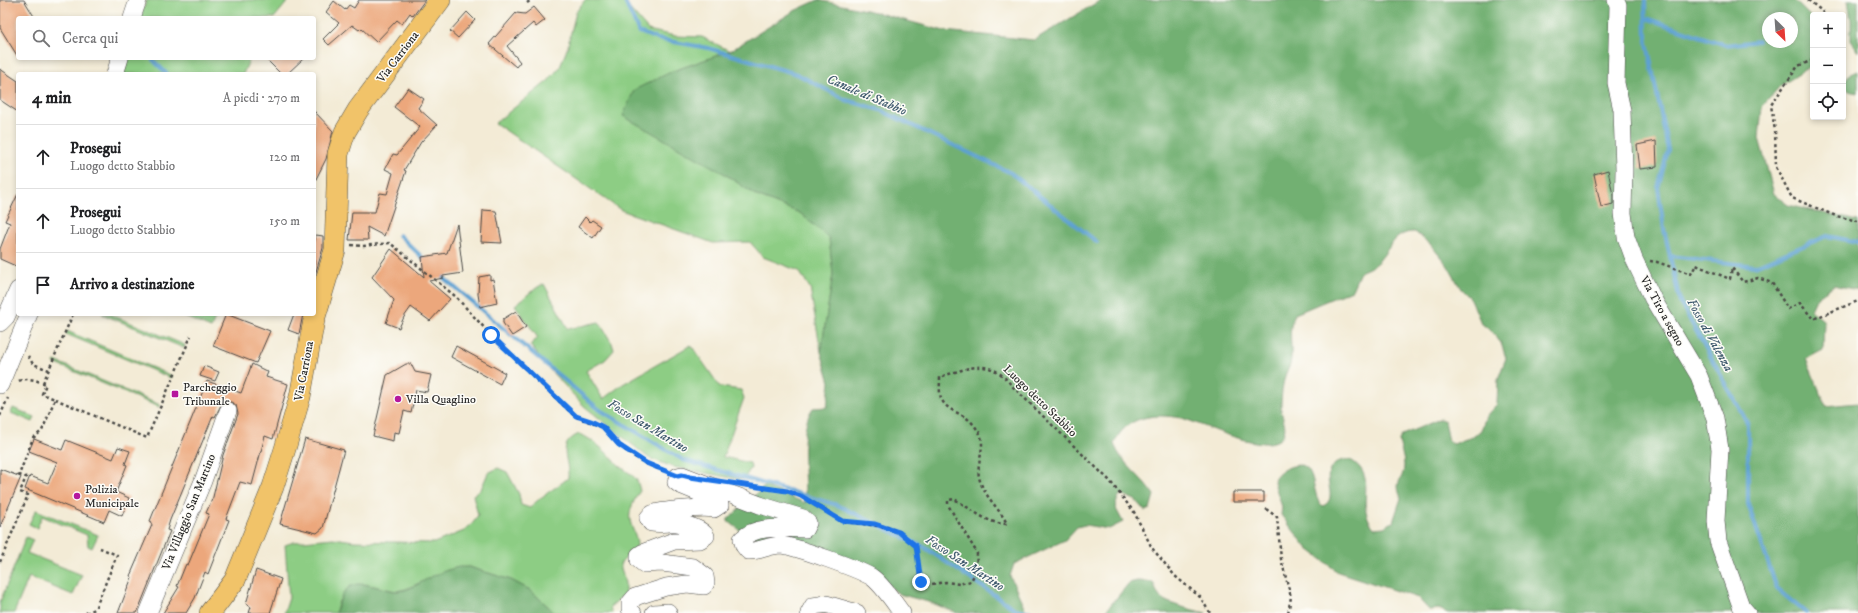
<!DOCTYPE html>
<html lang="it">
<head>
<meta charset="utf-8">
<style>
  body { margin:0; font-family:"IM FELL DW Pica",serif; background:#f6f6f6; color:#202124 }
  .controls { position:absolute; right:12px; top:12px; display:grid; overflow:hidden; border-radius:4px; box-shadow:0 2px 6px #0003 }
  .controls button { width:36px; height:36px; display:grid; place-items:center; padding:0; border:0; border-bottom:1px solid #e0e0e0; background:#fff; color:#202124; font:20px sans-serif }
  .compass { position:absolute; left:1762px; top:12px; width:36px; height:36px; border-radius:50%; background:#fff; box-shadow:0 2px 6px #0003; rotate:155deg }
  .stop { position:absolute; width:12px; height:12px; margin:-9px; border:3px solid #1a73e8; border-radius:50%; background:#fff }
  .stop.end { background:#1a73e8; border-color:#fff; box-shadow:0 1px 4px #0008 }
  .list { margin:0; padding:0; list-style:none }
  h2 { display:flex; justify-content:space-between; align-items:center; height:52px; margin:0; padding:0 16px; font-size:17px }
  h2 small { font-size:13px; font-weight:400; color:#757577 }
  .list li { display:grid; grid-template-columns:26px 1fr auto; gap:12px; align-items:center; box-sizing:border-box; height:64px; padding:0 16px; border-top:1px solid #e0e0e0 }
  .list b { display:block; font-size:15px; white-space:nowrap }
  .list p { margin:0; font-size:13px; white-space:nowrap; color:#757577 }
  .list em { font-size:13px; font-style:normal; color:#757577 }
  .icon { flex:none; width:22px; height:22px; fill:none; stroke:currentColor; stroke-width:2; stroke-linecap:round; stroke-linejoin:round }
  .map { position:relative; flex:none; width:1858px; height:613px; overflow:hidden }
  .search { position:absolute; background:#fff; box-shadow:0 2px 6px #0003; left:16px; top:16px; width:300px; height:44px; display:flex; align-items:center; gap:10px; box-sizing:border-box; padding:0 14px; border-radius:4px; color:#757577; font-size:15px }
  .panel { position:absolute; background:#fff; box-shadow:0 2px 6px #0003; left:16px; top:72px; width:300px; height:244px; border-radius:4px }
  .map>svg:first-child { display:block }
  .green { fill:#8dcd84; stroke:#5c7c58 }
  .forest { fill:#72b072; stroke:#4e6e4e; fill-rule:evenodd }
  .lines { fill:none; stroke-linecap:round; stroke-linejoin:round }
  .stream { stroke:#5da1d2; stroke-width:4 }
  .building { fill:#eca77c }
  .minor-casing { stroke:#494845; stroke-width:18 }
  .major-casing { stroke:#494845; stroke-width:22 }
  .path { stroke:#494845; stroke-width:2.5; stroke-dasharray:3 3; stroke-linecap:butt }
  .minor { stroke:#fff; stroke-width:17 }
  .major { stroke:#f1c369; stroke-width:21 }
  .route { stroke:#1a73e8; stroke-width:5 }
  .poi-dot { fill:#b5179e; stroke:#fdfcf7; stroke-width:1.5 }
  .labels { text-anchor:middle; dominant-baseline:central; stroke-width:3; stroke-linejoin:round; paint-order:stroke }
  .street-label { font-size:12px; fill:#2b2b2b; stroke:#fdfcf7 }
  .poi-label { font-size:12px; fill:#2b2b2b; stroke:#fdfcf7; text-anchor:start }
  .water-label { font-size:13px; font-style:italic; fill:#3f5a6e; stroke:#fdfcf7 }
</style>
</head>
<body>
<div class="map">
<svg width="1858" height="613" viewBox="0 0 1858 613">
  <rect width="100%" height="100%" fill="#fdfcf7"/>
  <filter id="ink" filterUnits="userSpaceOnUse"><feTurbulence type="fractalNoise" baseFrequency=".025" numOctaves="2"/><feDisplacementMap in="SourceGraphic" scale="8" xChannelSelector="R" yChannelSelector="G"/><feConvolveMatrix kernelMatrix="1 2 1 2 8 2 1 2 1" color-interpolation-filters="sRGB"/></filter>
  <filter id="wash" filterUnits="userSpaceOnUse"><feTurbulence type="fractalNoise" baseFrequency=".012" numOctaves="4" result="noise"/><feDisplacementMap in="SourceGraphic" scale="16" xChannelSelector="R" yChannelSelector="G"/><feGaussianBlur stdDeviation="0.9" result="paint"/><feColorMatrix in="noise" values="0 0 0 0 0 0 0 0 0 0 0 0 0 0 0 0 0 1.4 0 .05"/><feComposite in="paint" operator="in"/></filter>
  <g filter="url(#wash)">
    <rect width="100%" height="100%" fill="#f3ebd6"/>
    <path class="green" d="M147,0H289L274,18H139Z
      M585,0H622L648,30L675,36L702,37L730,51L673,71L725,174L757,196L800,213L829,238L833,274L821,352L810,288L799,271L763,257L750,242L713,243L621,210L495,123L548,81L560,67L567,49L576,12Z
      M128,58H250L243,74H123Z
      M544,284L568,329L599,322L612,343L614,350L605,360L586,371L603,399L623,384L691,345L720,387L741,390L744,398L723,457L750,463L751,468L743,480L673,467L649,458L584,406L550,370L530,345L538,338L515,305C525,298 533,288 544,284Z
      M102,314H109L185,345L184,348Z
      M178,314H217L211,328Z
      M67,331L172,376L171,378L66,334Z
      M55,361L160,405L159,407L54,363Z
      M13,408L35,417L33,422L11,413Z
      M579,434C596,440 608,455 621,467C626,471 632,474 636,479C638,482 639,487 640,491C635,498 628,511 630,520C632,531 637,534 637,547L620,564L625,583V594L610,607L612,613H555L530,590L511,580L469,567L448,570L406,589L396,591L364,584L345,593L339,601L335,613H284L289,598L285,545L294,542L333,538L354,541L434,543L464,531L473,523L478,515L473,495L481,489L488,473L498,468L507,472L519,494L521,505L530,508C540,496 555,489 568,478C570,459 555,445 579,434Z
      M36,510L98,535L92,548L88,546L87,535L42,516L37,528L29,524Z
      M26,537L33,540L27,553L82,575L73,595L29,577L14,613H0V602Z"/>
    <path class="forest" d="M818,0L875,12L944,31L1034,40L1101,0H1794L1813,19V65L1780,86L1762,107L1759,138L1774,194L1788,205L1858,221V290L1834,285L1817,297L1811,310L1824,321L1823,350L1806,359L1826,406L1858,403V613H1448L1439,609L1429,610L1418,598L1338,572L1308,549L1281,515L1282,507L1274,482C1275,475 1279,472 1285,469C1321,452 1308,495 1323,506C1342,497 1314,474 1340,461C1346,459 1350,459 1355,463C1372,476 1363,494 1366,511C1367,517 1370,523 1374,528L1384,527L1393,522L1401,498C1393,479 1404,482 1404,465C1404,457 1400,448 1399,440L1402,435L1440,419L1445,421L1449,442L1454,444L1463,440L1473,437L1481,430L1486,416L1497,404L1498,379L1506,358L1501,343L1492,332L1481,323L1471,299L1461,289L1448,266L1430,244L1415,232C1392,231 1389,254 1374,265C1370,268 1364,270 1360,272L1352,290L1295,314C1286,330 1294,348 1290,365C1289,368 1286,372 1285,376C1282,387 1281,397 1281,408C1281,417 1288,425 1283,435C1272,459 1199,422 1181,418C1154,413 1125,416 1114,444C1122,465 1142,476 1154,495L1150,509L1145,511L1135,500L1121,494L1118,498L1115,507L1123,522L1109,529L1085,525L1077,527L1065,540L1014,564L1010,576L1027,613H957L932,603L899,594L874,574L789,543L747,536L727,520L765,486L805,503C806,478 798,427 813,408L827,407L830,382L821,352L833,274L829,238L800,213L757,196L725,174L623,116L634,90L673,71L730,51L794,11ZM1768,18H1792V42H1768Z
      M1848,0H1858V52L1851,42V20Z
      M1858,71V93L1849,91L1843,83L1849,75Z
      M459,567H469L511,580L530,590L555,613H335C340,603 341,590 353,585C363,581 384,590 395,591C409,592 423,580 435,575C443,571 451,569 459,567Z
      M1137,581L1153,582C1155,587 1157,594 1160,597C1166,604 1197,611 1206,613H1104L1129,583Z"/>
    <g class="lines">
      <path class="stream" d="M624,0L639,32L657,39L708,48L797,74L846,100L880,110L1011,173L1097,242
        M1645,0L1646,38L1668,150L1658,188L1664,229L1680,302L1748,424V504L1777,589L1806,613
        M1646,18L1726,45L1758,41
        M153,60L167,74
        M399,235L426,261
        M1670,256L1755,266L1827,236L1858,242
        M439,274L600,410L683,460L837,505L924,547L1015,609L1036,613"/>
    </g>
    <g id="blocks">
      <path class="building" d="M0,0H24L35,18H18V57L0,28Z
        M359,0H425L413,16L410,13L402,24L397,20L376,42L361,28L359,30L352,25L329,45L323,39L339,23L326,12L334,1L345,10L349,5L354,8Z
        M534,7L545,20L536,27L533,23L507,46L520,62L516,67L489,44L516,13L525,14Z
        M467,12L475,20L458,38L450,31Z
        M265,58H304L287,74H281Z
        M0,69L18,81V112L0,100Z
        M408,88L424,99L418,108L437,125L421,142L404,170L406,171L384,236L367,227L368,240H349L352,212H375L380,193L387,194L393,173L385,169L393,154L397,155L420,127L394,107Z
        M314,111L333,131L326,159L314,183Z
        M1656,141L1657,167L1640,169L1637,145Z
        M1608,170L1613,195V204L1601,207L1594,174Z
        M18,194V267L0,259V249L10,223L5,221Z
        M483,210L496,211L502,243L481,242Z
        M585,217L590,222L592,220L601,226L593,238L578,227Z
        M457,224L463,273L443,276V278L429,281L450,299L430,321L411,307L404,317L399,328L386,323L394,300L372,277L391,249L424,277L422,257L447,253Z
        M316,235L323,236V248L315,275L314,245Z
        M490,275V280L493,279L497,303L480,307L478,294L479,277Z
        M516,311L526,327L512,336L503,323V319Z
        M226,314L270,331L256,363L213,346Z
        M294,314H303L299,334L288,330Z
        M456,346L505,373L500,384L451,357Z
        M252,364L268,372L266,377L288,384L273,439L265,436L252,485L240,482L226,519L229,520L208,574L205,572L195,598L186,613H163L179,587L177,586L186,564L188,565L209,514L206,513L213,497L223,455L238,414L236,405L231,402L222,403L215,417L213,416L170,520L167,530L170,531L137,613H118L132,577L130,576L152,525L150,521L207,381L241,393Z
        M406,364H411L415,372L431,375L427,392L416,390L411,413L404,411L399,433L394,432L393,441L373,436L387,375Z
        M204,366L219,372L215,381L200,376Z
        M34,439L62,450L66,440L113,459L118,447L130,451L125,464L127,465L116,492L129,498L122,516L109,510L104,522L25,489L30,476L48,483L57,462L29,451Z
        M305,439L344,450L323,528L317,533L280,524Z
        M0,469L21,477L0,527Z
        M1233,492H1264V502H1233Z
        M256,570L281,579L270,613H249L251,607L246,604Z"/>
    </g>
  </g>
  <g filter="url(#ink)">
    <use href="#blocks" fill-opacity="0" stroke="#494845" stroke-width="1"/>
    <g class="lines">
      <g class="minor-casing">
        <path id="minor" d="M1616,0L1618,5L1616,83L1622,110L1624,170L1623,213L1626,237L1634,259L1653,299L1699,376L1715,418L1720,449L1716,521L1718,541L1741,606L1747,613
          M132,18L138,0
          M115,74L120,58
          M0,323L6,317L18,290
          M0,385L29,314
          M148,613L203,481L228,411
          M633,613L630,609V603L635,597L666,587L687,584L704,586L706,583L705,576L693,567L662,563L644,564L639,560V555L642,553L674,541L700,540L706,536C703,529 685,524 677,523C669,522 660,525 651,523L648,518C649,517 650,515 652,514C661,510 705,507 714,509L720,505L719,501L680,485L676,482L678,476L682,475L760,505L803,518L808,523L805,529C785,529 757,524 742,539L744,546L748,551C759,552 769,545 781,545C794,546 862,570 873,578C884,587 893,601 902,613
          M654,613L668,612
          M809,613L813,606L826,604L857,613"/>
      </g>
      <g class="major-casing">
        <path id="major" d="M210,613L235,580L273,487L285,449L300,397L314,320L335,250L338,154L345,132L358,110L440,0"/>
      </g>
      <path class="path" d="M1808,0L1822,11L1824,15
        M527,3L531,0
        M1813,60L1798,66L1771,105L1775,131L1776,167L1792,198L1836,216L1858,221
        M351,245L363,246L390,243L455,296L491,335L575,416L603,427L619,445L634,456L645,463L665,471
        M1650,261L1657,262L1691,274L1696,265L1730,279L1732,268L1743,282L1758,278L1772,283L1788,309L1800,303L1813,319L1858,301
        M28,356L33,364L49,370
        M43,383L73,314
        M55,399L147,438L191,336
        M0,416L8,398
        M757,487L787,491L801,496L842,521L886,527L899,532L916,546L921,582L925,585L946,582L959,584L971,581L976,571L977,553L948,505V500L954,499C971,508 986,524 1007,524C999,507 983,496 979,477C976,463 987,445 979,432C976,428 973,423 969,420C960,412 946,411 941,398C939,392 940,383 940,377C971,367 990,357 1012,386L1109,480L1134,512L1152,548L1175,576L1200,597L1210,613
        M1266,509L1277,517L1281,559L1291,597L1288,613
        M0,562L28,495L20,492L26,477L19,475L33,438L42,431L55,399L42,394L46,384C35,380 27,376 17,382
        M86,613L95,609L117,555L100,548"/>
      <use href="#minor" class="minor"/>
      <use href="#major" class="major"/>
    </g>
  </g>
  <g class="lines" filter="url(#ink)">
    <path class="route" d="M491,335L576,416L591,421L603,427L619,445L646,463L678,476L682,475L690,477L787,491L801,496L842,521L875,524L899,532L916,546L921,582"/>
  </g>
  <g class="poi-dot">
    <rect x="171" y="390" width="8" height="8" rx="2"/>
    <circle cx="398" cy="399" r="4"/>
    <circle cx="77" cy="496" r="4"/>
  </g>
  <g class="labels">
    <g class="street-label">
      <text transform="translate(398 57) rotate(-53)">Via Carriona</text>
      <text transform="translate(1662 311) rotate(61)">Via Tiro a segno</text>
      <text transform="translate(304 371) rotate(-79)">Via Carriona</text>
      <text transform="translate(1040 401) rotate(44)">Luogo detto Stabbio</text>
      <text transform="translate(189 512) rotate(-68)">Via Villaggio San Martino</text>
    </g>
    <g class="poi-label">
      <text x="183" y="387">Parcheggio<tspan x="183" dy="14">Tribunale</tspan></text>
      <text x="406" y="399">Villa Quaglino</text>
      <text x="85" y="489">Polizia<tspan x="85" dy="14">Municipale</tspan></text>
    </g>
    <g class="water-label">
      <text transform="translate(867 95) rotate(23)">Canale di Stabbio</text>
      <text transform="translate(1710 335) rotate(61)">Fosso di Valenza</text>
      <text transform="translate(648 426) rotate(31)">Fosso San Martino</text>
      <text transform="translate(965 563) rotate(33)">Fosso San Martino</text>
    </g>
  </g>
</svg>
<div class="controls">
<button>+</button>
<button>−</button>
<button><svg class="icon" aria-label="locate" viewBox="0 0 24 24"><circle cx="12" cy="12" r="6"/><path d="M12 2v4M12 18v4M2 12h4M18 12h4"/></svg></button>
</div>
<svg class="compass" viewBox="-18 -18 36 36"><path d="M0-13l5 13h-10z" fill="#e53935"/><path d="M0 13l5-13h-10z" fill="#757577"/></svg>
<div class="stop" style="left:491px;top:335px"></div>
<div class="stop end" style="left:921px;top:582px"></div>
<div class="search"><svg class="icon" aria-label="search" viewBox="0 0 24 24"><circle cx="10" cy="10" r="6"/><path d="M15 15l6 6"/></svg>Cerca qui</div>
<section class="panel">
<h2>4 min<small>A piedi · 270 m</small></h2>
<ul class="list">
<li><svg class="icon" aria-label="ahead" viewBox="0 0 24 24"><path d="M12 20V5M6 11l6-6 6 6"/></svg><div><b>Prosegui</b><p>Luogo detto Stabbio</p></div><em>120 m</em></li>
<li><svg class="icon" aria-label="ahead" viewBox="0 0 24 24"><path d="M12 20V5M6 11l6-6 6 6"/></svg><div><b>Prosegui</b><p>Luogo detto Stabbio</p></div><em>150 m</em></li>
<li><svg class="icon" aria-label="arrive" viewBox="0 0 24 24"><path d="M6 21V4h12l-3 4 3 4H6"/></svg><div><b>Arrivo a destinazione</b></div></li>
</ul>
</section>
</div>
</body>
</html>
